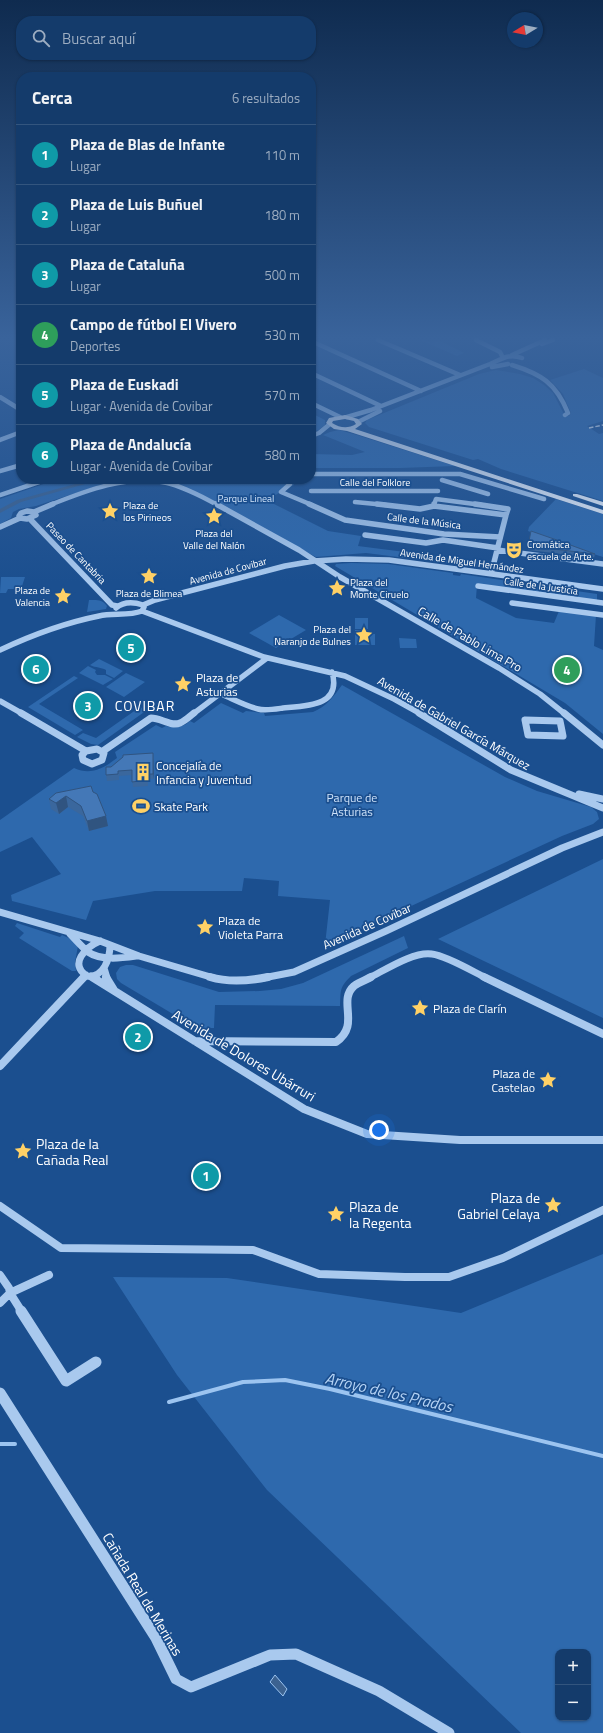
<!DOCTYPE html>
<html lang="es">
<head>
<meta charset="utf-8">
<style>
  body { margin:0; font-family:"Titillium Web",sans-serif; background:#214673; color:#f1f3f6 }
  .controls { position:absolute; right:12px; bottom:12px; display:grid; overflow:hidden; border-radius:8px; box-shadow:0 1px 3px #0004 }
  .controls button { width:36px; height:36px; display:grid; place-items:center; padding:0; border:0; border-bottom:1px solid #33557e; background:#143b6b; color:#f1f3f6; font:20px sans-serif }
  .compass { position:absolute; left:507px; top:12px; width:36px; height:36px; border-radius:50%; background:#143b6b; box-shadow:0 1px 3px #0004; rotate:260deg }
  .you { position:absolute; left:379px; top:1130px; width:14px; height:14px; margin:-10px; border:3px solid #fff; border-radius:50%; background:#1a73e8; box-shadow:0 0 0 6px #1a73e833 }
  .badge { display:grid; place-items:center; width:26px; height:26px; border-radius:50%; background:#ffd166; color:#fff; font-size:13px; font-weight:700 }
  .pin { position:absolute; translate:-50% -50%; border:2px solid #fff; box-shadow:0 1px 4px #0006 }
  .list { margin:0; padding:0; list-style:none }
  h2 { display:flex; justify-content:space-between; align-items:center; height:52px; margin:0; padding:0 16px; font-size:17px }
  h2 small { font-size:13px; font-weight:400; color:#9dadc1 }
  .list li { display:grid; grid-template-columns:26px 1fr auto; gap:12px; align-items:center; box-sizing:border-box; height:60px; padding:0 16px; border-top:1px solid #33557e }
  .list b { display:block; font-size:15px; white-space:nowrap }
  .list p { margin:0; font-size:13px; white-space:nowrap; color:#9dadc1 }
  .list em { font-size:13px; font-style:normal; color:#9dadc1 }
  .icon { flex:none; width:22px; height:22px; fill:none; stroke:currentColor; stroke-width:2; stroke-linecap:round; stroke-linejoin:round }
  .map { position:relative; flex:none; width:603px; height:1733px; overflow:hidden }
  .search { position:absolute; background:#143b6b; box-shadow:0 1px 3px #0004; left:16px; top:16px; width:300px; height:44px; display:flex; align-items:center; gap:10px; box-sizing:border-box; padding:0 14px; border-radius:16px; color:#9dadc1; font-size:15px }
  .panel { position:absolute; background:#143b6b; box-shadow:0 1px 3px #0004; left:16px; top:72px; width:300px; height:412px; border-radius:16px }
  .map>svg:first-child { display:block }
  .green { fill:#2e69ad; fill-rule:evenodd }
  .water { fill:#3c6290; stroke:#9cc4f0 }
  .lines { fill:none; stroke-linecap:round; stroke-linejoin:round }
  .stream { stroke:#9cc4f0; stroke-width:4 }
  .canal { fill:#3c6290; fill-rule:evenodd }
  .minor-far4 { stroke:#a9c9ee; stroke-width:4.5 }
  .minor-far3 { stroke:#a9c9ee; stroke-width:5.5 }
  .minor-far2 { stroke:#a9c9ee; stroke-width:7 }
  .minor-far1 { stroke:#a9c9ee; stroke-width:8 }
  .minor { stroke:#a9c9ee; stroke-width:11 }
  .major { fill:#f0f6ff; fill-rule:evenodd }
  .rail { stroke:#fff; stroke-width:1.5; stroke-dasharray:4.5 2; stroke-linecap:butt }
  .wall { fill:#3a679d }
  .shaded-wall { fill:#305480 }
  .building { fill:#4478b7; stroke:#305480 }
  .labels { text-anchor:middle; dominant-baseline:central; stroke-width:3.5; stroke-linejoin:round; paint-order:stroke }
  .far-street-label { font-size:10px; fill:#fff; stroke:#1b4f8f }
  .far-park-label { font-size:10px; fill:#cfe3fa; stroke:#1b4f8f }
  .far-poi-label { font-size:10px; fill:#fff; stroke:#1b4f8f; text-anchor:start }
  .street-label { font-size:12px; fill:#fff; stroke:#1b4f8f }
  .poi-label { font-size:12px; fill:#fff; stroke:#1b4f8f; text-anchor:start }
  .park-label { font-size:12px; fill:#cfe3fa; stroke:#1b4f8f }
  .quarter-label { font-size:14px; letter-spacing:1px; fill:#fff; stroke:#1b4f8f }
  .near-street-label { font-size:14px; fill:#fff; stroke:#1b4f8f }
  .near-poi-label { font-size:14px; fill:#fff; stroke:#1b4f8f; text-anchor:start }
  .near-water-label { font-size:16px; font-style:italic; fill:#b5d3f5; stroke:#1b4f8f }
</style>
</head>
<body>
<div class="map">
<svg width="603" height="1733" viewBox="0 0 603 1733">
  <rect width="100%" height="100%" fill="#1b4f8f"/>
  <path class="green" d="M420,340H423L432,343L438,340L464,353L457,356Z
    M584,369L603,378V421L587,426L599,434L603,433V501L501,469L478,459L473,460L369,427L365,423L367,420L479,374L496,370L520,374L533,378L544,385L553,393L565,416H569L571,413L563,394L550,380Z
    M311,413L325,420V425L317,431L311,428Z
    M339,430L357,435L455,466L400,468H311V454L352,455L365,452L323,435L330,432Z
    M58,479H137L97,486L36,506L19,509L13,512L11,518L0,524V499Z
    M168,479H291L294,485L266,500L328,531L361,536L358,546L483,562L482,566L478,567L366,553L316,557Z
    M556,499L603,514V557L559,543L528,531L529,527Z
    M351,563L388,564L453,573V575L460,576L461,574L597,594V601L477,585L476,598L516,618L554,623L559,611L596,615L594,646L603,650V734L565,703L335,566L336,564Z
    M1,577H25L21,589H8L6,593H0Z
    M89,600C97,600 102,599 107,606L106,609L87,612Z
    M279,615L306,630L276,648L249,633Z
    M355,618H368V629H355Z
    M355,630H368L369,633L375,634V645H355Z
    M399,638L416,639L417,648H400Z
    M99,659L123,671L114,678L106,674V670C101,667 96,668 90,665Z
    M88,666L96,670L95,672L97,675H105L113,679L103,685L79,673Z
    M126,673L145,682L124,697L106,687Z
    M74,676L78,678L39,704L83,730L75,735L28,707Z
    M342,685L505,777L537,791L591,807L597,812L599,819L593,824L562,836L340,939L338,937L334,939V941L325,945L330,900L278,896L279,881L244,878L242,891H155L93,901L86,920L12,901L11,895L61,874L32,837L0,852V820L74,768C91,776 104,768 117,758L115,752L156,725L162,728L166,726C175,728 182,728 190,721L194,723L221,703L243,713L246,711L264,713L265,716L313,712C326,707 334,696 342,685Z
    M140,707L147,710L98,745L91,744L77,737L83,733L96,738Z
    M603,859V1018L438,939Z
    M17,923L60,937L62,935L73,940L78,946L75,962L76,971H72L19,938L24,933L15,926Z
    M404,936L408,948L351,976C339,988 341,990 340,1006L215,1005L214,1028H203L193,1026L121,983L117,979L116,973L120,967L126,965H133L219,992L260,991L281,989L303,983Z
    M603,1254V1733H521L267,1490L177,1375L113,1277L227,1278L461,1313ZM558,1652H588V1718H558Z"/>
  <path class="water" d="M275,1675L287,1689L283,1696L270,1682Z"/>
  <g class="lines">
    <path class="stream" d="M169,1402L243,1382L285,1380L330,1389L603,1456
      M0,1444H15"/>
    <path class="canal" d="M93,479H103L21,502L0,513V509L17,500Z"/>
    <path class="minor-far4" d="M378,340L460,375
      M476,340L500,352L502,356
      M311,341L421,391
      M542,344L553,340
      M512,355L545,340
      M512,365C541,374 556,383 568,413L565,415
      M492,367L508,364
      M311,373L381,406
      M0,397L21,410
      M311,403L340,417
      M347,417L371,410L490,364C502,359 509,353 522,358
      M358,422L380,411
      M311,436L319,433L330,424
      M0,440L21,432
      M0,471L21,465
      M311,474H460L544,499
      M291,479L290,484L281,492L312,505
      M442,480L488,494
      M311,491H438
      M0,495L48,479
      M355,502L386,505
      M50,505C85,491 128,474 167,483C185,487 202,497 218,505
      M434,505L436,499L482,505"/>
    <path class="minor-far3" d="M216,504L299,550L340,577L499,668L540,694L565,714
      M309,504L345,520L444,534L500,537
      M377,504L420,509L434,506
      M434,504V506L506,515
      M475,504L508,509L506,515
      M27,511L34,512L36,515L27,519L20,518L19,516L21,513Z
      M34,512L53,504
      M30,519L112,605L117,606
      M0,527L20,518
      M365,535L426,543L443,540L498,548
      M497,550L603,564
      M491,574L506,515
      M478,586L603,603
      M512,603L603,615
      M143,605L155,600L285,566L314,561L346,559L389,560L603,589
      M116,608C124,601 134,602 143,605
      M142,611L264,657L345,676L394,699L421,714
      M0,650C32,635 64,623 99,616C113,613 129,616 142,611L144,607
      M221,694C233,699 246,706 258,709C265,711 276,709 283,708C307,706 342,706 332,672
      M0,701L23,714
      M193,714L267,658"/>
    <path class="minor-far2" d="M21,713L86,751
      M419,713L511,770L603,808
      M564,713L603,745
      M525,720L560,721L563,736L528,735Z
      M97,749L104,753L102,760L92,764L83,760L82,755L86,751Z
      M103,751L151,718C161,718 171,727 180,723C185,721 190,716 194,713
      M579,794L603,799
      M0,912L100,941L139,956L214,978
      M70,934C76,940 81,946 88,952C101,961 122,958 137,956
      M100,941C86,947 68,964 87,976C104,978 110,958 110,945
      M104,968L107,978
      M91,976L94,978
      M83,978L86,975
      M263,978L294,972L386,931L562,848L603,832
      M369,978C385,970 414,951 432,954C447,956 472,971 486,978"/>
    <path class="minor-far1" d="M92,977L304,1109L367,1134L460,1140H603
      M106,977L114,990
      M210,977C230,983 249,981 268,977
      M484,977L603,1034
      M195,1041L336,1042C361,1025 337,1001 354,986C359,982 366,980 371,977
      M0,1066L84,977
      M0,1206L61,1248L253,1250L319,1274L405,1277H449L503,1258L603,1210
      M0,1275L9,1288L10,1293L0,1303
      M22,1312L10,1293L49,1275"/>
    <path class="minor" d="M21,1311L66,1381L96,1362
      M0,1393L156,1638L176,1679L191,1687L270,1655L296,1654L379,1691L449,1733"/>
    <path class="major" d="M345,415L358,419L362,424L355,429L603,510V514L347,431L334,429L326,423L329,418ZM345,419L354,421L356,424C348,429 340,428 332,423L333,421Z
      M573,494H577L603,502V506L573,496Z"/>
    <path class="rail" d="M589,428L603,425"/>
  </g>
  <path class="wall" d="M554,539L595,554L594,558L528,550V546Z
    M153,753L154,779H148V786L133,787L132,775L119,776V780L107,781L106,775L111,767Z
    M93,792L108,826L89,831L83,816L68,807L59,814L51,809L49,799Z"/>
  <path class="shaded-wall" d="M153,753V759L154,779L153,774Z
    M66,796L68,807L59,814L56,803Z
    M106,816L108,826L89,831L87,821Z"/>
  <path class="building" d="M531,531L554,539L595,554L528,546Z
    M153,753V774H147V780L132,782V770L118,771V774L106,775V767H111L123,757V755Z
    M91,786L93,792L97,794L106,816L87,821L81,806L66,796L56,803L49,799L56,793Z"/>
  <linearGradient id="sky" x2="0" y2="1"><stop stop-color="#0f2b4f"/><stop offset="0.58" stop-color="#39639b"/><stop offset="1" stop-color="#39639b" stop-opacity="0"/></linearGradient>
  <rect width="603" height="582" fill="url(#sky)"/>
  <defs>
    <g id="sight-bare" transform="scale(1.38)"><path d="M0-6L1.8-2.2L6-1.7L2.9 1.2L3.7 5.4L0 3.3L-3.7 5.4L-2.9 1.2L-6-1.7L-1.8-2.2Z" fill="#ffd166" stroke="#1b4f8f" stroke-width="2.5" paint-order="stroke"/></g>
    <g id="theatre-bare" transform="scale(1.38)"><path d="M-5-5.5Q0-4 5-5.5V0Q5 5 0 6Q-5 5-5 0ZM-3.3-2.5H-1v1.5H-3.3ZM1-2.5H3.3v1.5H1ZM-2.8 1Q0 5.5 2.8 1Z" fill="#ffd166" stroke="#1b4f8f" stroke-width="2.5" paint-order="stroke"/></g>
    <g id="building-bare" transform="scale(1.38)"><path d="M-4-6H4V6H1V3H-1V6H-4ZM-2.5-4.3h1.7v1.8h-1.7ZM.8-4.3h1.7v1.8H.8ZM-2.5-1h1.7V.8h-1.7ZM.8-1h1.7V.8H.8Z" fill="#ffd166" stroke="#1b4f8f" stroke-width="2.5" paint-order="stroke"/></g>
    <g id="stadium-bare" transform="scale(1.38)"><path d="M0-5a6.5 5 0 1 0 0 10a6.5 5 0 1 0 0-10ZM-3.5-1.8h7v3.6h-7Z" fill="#ffd166" stroke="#1b4f8f" stroke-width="2.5" paint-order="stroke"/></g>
  </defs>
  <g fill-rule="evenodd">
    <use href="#sight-bare" x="110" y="511"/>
    <use href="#sight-bare" x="214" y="516"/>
    <use href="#theatre-bare" x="514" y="550"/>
    <use href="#sight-bare" x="149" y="576"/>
    <use href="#sight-bare" x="337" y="588"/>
    <use href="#sight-bare" x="63" y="596"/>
    <use href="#sight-bare" x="364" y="635"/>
    <use href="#sight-bare" x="183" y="684"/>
    <use href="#building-bare" x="143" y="772"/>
    <use href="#stadium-bare" x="141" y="806"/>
    <use href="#sight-bare" x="205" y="927"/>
    <use href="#sight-bare" x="420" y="1008"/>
    <use href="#sight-bare" x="548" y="1080"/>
    <use href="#sight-bare" x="23" y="1151"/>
    <use href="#sight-bare" x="553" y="1205"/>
    <use href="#sight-bare" x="336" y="1214"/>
  </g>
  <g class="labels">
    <g class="far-street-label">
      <text x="375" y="482">Calle del Folklore</text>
      <text transform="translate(424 521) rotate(7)">Calle de la Música</text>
      <text transform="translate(76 553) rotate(46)">Paseo de Cantabria</text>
      <text transform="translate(462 561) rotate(8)">Avenida de Miguel Hernández</text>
      <text transform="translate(228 571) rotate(-15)">Avenida de Covibar</text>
      <text transform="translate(541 586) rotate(8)">Calle de la Justicia</text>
    </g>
    <g class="far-park-label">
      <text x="246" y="498">Parque Lineal</text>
    </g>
    <g class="far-poi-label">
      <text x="123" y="505">Plaza de<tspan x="123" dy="12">los Pirineos</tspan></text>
      <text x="214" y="533" text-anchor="middle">Plaza del<tspan x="214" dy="12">Valle del Nalón</tspan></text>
      <text x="527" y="544">Cromática<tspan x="527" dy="12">escuela de Arte.</tspan></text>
      <text x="350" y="582">Plaza del<tspan x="350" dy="12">Monte Ciruelo</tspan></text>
      <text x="50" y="590" text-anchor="end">Plaza de<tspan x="50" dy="12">Valencia</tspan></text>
      <text x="149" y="593" text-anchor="middle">Plaza de Blimea</text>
      <text x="351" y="629" text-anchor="end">Plaza del<tspan x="351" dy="12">Naranjo de Bulnes</tspan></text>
    </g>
    <g class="street-label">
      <text transform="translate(470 639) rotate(30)">Calle de Pablo Lima Pro</text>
      <text transform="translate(454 723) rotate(30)">Avenida de Gabriel García Márquez</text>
      <text transform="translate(367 926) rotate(-24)">Avenida de Covibar</text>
    </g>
    <g class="poi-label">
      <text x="196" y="677">Plaza de<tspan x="196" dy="14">Asturias</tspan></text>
      <text x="156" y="765">Concejalía de<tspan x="156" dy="14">Infancia y Juventud</tspan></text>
      <text x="154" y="806">Skate Park</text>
      <text x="218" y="920">Plaza de<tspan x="218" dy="14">Violeta Parra</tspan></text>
      <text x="433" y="1008">Plaza de Clarín</text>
      <text x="535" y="1073" text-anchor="end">Plaza de<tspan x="535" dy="14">Castelao</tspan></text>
    </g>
    <g class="park-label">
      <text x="352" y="797">Parque de<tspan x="352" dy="14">Asturias</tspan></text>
    </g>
    <g class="quarter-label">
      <text x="145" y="705">COVIBAR</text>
    </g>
    <g class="near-street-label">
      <text transform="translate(244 1055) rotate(31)">Avenida de Dolores Ubárruri</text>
      <text transform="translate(143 1594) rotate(59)">Cañada Real de Merinas</text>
    </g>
    <g class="near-poi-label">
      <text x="36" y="1143">Plaza de la<tspan x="36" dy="16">Cañada Real</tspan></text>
      <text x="540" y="1197" text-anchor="end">Plaza de<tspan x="540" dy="16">Gabriel Celaya</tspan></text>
      <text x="349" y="1206">Plaza de<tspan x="349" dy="16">la Regenta</tspan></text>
    </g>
    <g class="near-water-label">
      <text transform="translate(389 1392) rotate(13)">Arroyo de los Prados</text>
    </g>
  </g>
</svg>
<div class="controls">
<button>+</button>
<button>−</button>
</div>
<svg class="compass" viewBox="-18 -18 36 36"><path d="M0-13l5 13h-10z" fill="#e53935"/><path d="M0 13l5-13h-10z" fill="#9dadc1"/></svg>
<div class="you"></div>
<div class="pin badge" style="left:206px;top:1176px;background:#0f9aa8">1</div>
<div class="pin badge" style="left:138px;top:1037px;background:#0f9aa8">2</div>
<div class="pin badge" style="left:88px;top:706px;background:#0f9aa8">3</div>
<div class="pin badge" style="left:567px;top:670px;background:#2e9e5b">4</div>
<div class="pin badge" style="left:131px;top:648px;background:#0f9aa8">5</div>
<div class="pin badge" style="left:36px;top:669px;background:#0f9aa8">6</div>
<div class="search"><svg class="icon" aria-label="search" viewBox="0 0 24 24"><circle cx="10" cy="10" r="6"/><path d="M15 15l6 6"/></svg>Buscar aquí</div>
<section class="panel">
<h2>Cerca<small>6 resultados</small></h2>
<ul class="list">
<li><span class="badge" style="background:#0f9aa8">1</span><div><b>Plaza de Blas de Infante</b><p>Lugar</p></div><em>110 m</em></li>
<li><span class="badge" style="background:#0f9aa8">2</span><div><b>Plaza de Luis Buñuel</b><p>Lugar</p></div><em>180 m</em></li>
<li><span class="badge" style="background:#0f9aa8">3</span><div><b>Plaza de Cataluña</b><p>Lugar</p></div><em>500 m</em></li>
<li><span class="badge" style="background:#2e9e5b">4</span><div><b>Campo de fútbol El Vivero</b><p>Deportes</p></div><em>530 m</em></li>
<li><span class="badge" style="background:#0f9aa8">5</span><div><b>Plaza de Euskadi</b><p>Lugar · Avenida de Covibar</p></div><em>570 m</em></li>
<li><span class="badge" style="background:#0f9aa8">6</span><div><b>Plaza de Andalucía</b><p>Lugar · Avenida de Covibar</p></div><em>580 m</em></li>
</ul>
</section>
</div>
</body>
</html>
